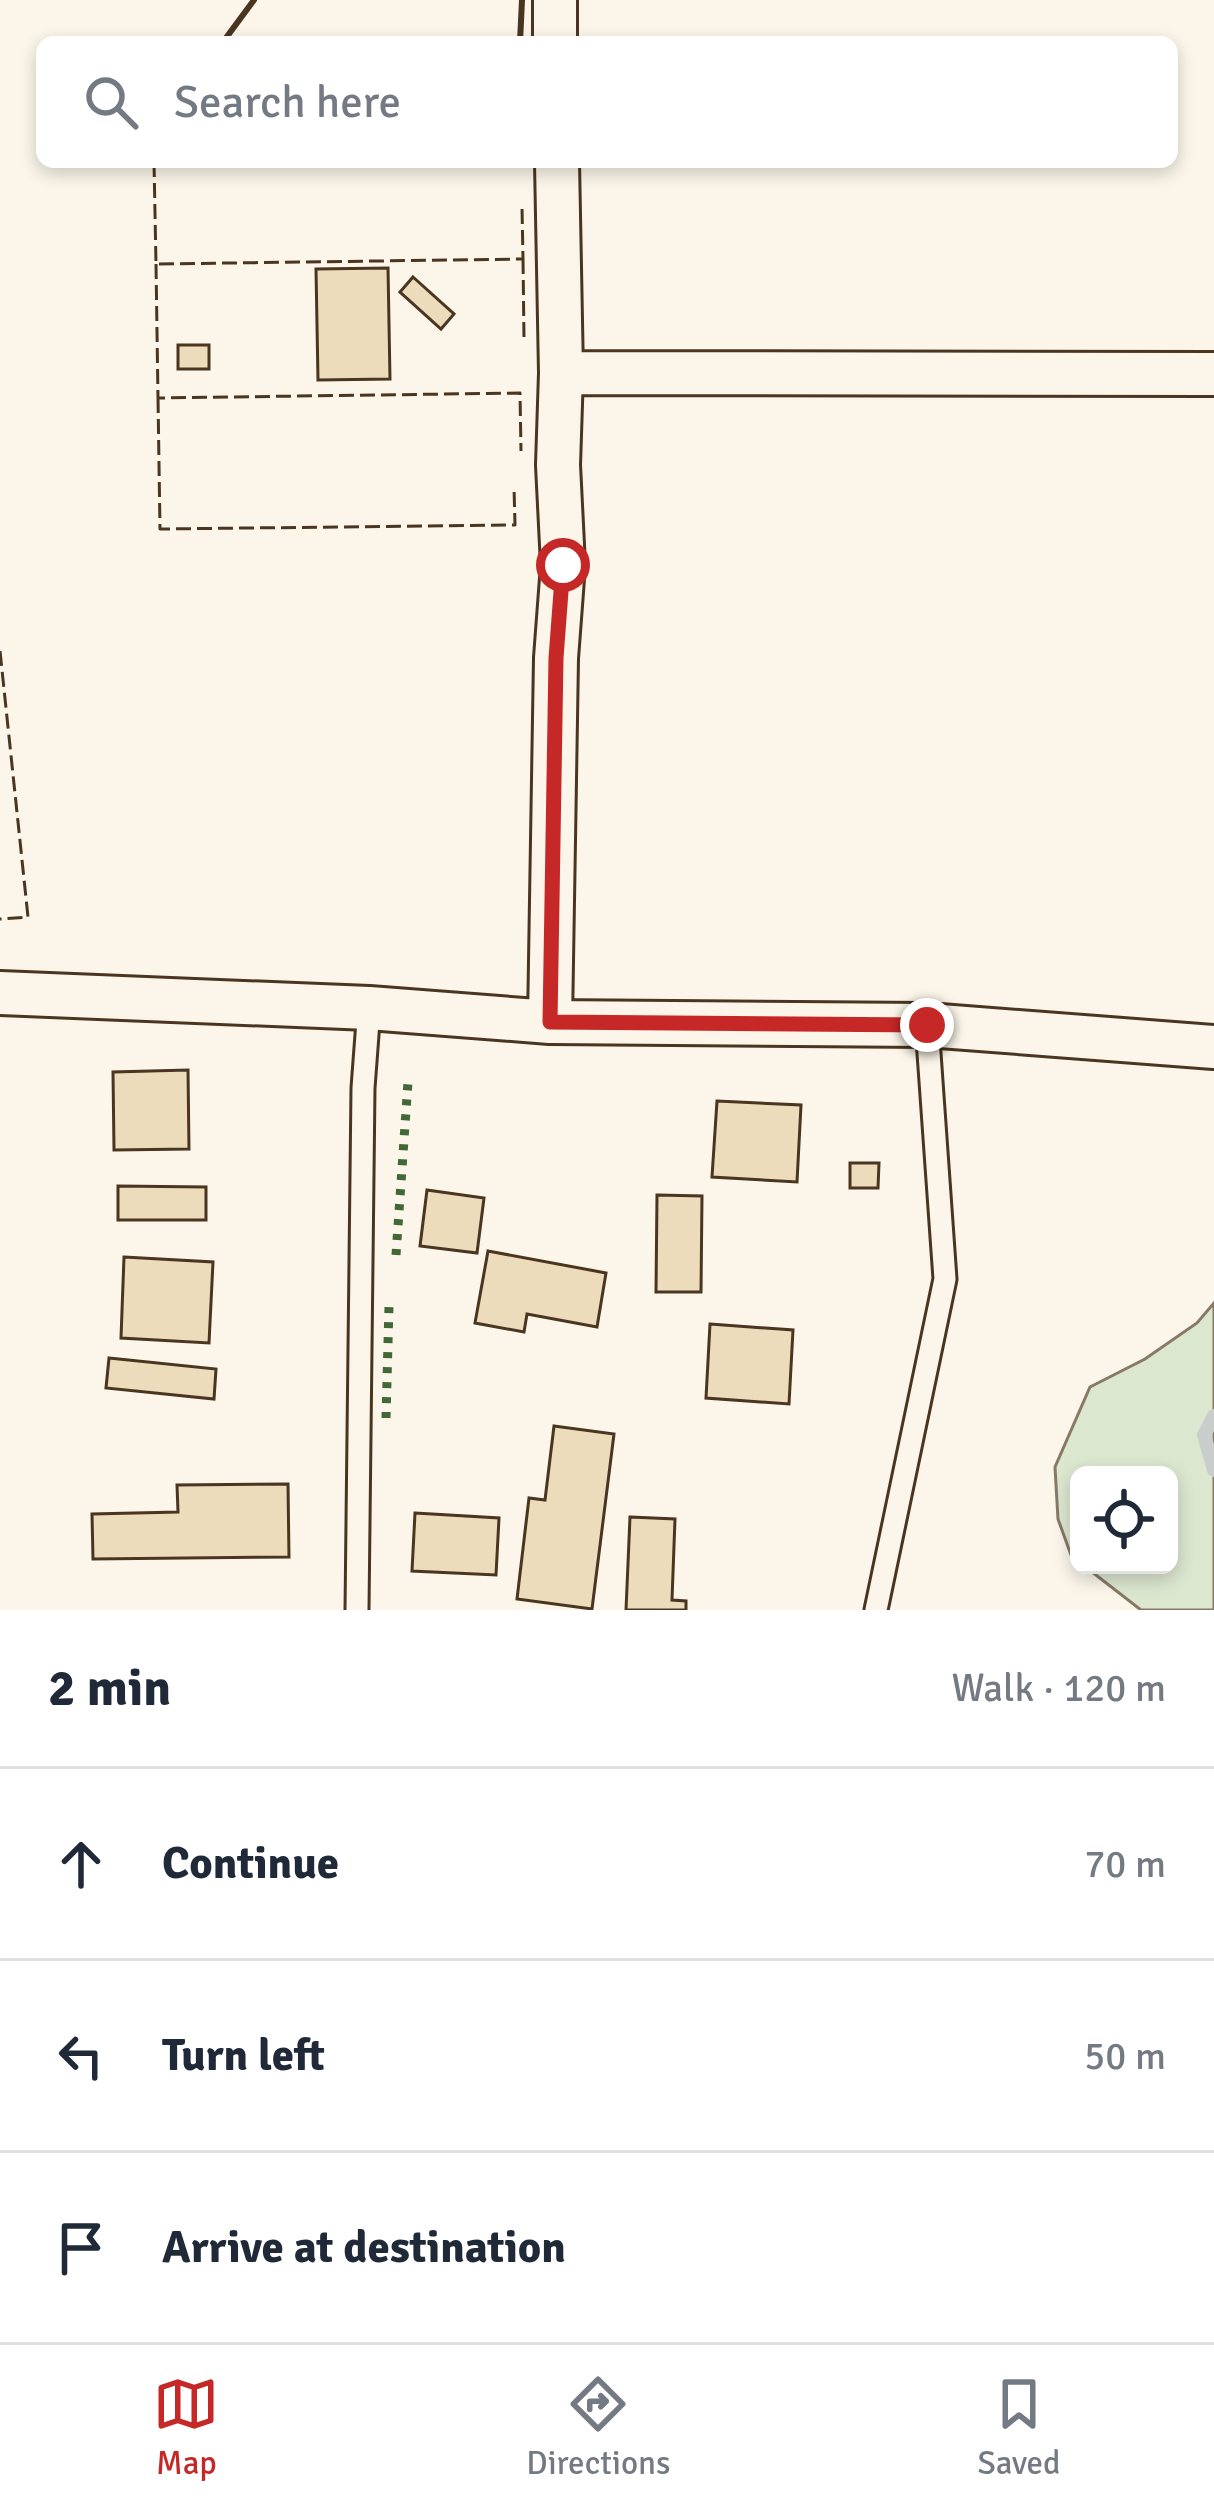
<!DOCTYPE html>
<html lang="en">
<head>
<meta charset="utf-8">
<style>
  body { margin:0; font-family:Signika,sans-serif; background:#f6f6f7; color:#1f2937 }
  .controls { position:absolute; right:36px; bottom:36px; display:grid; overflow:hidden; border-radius:18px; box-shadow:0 6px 18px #0003 }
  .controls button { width:108px; height:108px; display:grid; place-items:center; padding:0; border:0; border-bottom:3px solid #e0e1e3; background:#fff; color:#1f2937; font:60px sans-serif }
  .stop { position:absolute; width:36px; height:36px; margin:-27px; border:9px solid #c62828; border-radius:50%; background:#fff }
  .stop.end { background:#c62828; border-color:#fff; box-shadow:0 3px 12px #0008 }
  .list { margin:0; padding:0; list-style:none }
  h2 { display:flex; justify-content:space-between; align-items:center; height:156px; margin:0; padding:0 48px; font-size:51px }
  h2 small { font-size:39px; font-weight:400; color:#747a83 }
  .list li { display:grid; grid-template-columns:78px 1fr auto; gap:36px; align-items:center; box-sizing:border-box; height:192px; padding:0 48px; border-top:3px solid #e0e1e3 }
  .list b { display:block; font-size:45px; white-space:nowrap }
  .list em { font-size:39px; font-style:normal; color:#747a83 }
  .icon { flex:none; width:66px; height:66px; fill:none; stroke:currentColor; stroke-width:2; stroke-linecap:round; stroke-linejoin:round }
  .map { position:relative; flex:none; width:1214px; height:1610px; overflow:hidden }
  .search { position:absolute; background:#fff; box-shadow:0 6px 18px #0003; left:36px; right:36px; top:36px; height:132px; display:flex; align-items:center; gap:30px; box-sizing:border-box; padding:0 42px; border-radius:18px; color:#747a83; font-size:45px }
  .sheet { height:732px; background:#fff }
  nav { display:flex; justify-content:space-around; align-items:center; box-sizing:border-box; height:168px; border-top:3px solid #e0e1e3; background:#fff; font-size:33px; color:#747a83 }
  nav a { display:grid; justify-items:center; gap:6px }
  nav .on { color:#c62828 }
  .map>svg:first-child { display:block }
  .green { fill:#dce7d0; stroke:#887966; stroke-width:3 }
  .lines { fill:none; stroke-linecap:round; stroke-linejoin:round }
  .stream { stroke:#c9cecd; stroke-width:14 }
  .building { fill:#ecdcbc; stroke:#4a3520; stroke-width:3 }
  .service-casing { stroke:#4a3520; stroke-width:27 }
  .minor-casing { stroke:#4a3520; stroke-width:48 }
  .service { stroke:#fbf6e9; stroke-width:21 }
  .minor { stroke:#fbf6e9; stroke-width:42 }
  .hedge { stroke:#436837; stroke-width:9; stroke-dasharray:6 9; stroke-linecap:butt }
  .fence { stroke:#4a3520; stroke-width:3; stroke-dasharray:15 6; stroke-linecap:butt }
  .wall { stroke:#4a3520; stroke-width:6 }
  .route { stroke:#c62828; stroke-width:15 }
</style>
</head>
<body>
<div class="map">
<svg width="1214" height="1610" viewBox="0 0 1214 1610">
  <rect width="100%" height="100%" fill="#fbf6e9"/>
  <path class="green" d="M1214,1303V1610H1141L1083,1565H1169V1475H1079V1562L1071,1555L1058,1519L1055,1467L1090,1387L1145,1359L1197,1323Z"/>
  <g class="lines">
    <path class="stream" d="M1214,1416L1204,1435L1214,1470"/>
  </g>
  <path class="building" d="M388,268L390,379L318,380L316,269Z
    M413,277L454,314L441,329L400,292Z
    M178,345H209V369H178Z
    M188,1070L189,1149L114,1150L113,1072Z
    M717,1101L801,1105L797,1182L712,1177Z
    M850,1163H879L878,1188H850Z
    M118,1186L206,1187V1220H118Z
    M427,1190L484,1198L477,1253L420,1246Z
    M657,1195L702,1196L701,1292H656Z
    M488,1251L606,1273L597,1327L527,1314L524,1332L475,1323Z
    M124,1257L213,1262L209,1343L121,1338Z
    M710,1324L793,1330L789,1404L706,1398Z
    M109,1358L216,1369L214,1399L106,1388Z
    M554,1426L614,1434L592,1609L517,1599L529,1498L545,1500Z
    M288,1484L289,1557L93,1559L92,1514L178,1512L177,1485Z
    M415,1513L499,1518L496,1575L412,1571Z
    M630,1517L675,1519L672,1600L686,1601V1610H626Z"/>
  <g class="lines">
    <g class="service-casing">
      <path id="service" d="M357,1610L363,1088L369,1008
        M876,1610L945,1279L927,1025"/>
    </g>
    <g class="minor-casing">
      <path id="minor" d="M555,0V42
        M561,373L1214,374
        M0,993L369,1008L550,1022L927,1025L1214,1047
        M550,1022L556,658L563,565L558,465L561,373L557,162"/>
    </g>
    <use href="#service" class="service"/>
    <use href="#minor" class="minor"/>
    <path class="hedge" d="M396,1255L408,1082
      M386,1418L389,1306"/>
    <path class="fence" d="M154,162L156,264L523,259L522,207
      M523,259L524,339
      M156,264L158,398L520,393L521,451
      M158,398L160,529L515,525L514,487
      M0,651L28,917L0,919"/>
    <path class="wall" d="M223,42L254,0
      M520,42L522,0"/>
  </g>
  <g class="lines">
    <path class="route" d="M563,565L556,658L550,1022L927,1025"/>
  </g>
</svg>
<div class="controls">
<button><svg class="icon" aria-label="locate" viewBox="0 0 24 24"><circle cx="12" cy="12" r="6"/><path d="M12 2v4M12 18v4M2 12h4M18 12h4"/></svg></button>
</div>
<div class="stop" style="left:563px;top:565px"></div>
<div class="stop end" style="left:927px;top:1025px"></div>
<div class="search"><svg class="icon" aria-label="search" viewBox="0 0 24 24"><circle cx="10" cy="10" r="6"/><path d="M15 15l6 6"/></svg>Search here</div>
</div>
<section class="sheet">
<h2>2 min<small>Walk · 120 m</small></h2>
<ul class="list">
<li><svg class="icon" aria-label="ahead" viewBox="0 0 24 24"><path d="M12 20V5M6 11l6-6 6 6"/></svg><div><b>Continue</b></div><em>70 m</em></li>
<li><svg class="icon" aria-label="left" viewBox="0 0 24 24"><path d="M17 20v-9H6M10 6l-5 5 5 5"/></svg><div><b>Turn left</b></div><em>50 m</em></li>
<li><svg class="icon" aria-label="arrive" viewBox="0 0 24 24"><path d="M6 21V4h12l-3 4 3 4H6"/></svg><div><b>Arrive at destination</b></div></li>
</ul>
</section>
<nav>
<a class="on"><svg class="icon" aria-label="map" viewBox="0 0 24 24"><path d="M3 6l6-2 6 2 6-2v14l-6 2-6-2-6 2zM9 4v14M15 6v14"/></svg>Map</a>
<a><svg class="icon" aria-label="directions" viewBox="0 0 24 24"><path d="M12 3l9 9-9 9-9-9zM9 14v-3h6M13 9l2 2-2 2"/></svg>Directions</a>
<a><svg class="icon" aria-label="saved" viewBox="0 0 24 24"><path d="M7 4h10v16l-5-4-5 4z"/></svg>Saved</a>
</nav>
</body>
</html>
